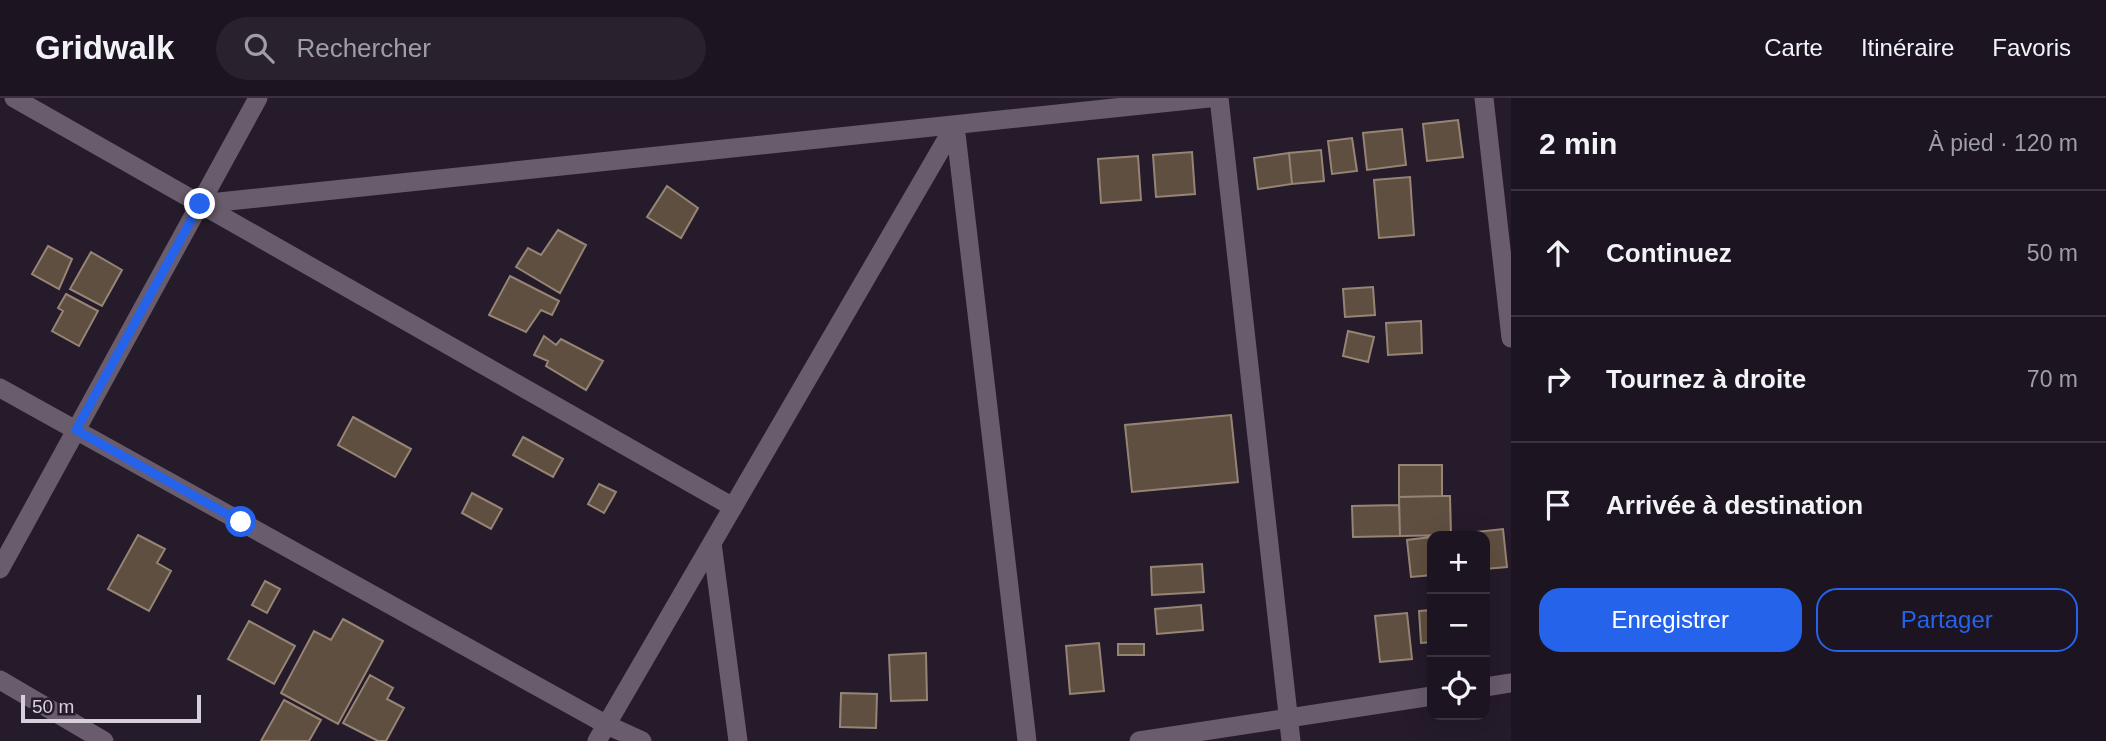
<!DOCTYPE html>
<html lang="fr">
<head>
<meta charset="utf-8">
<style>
  body { margin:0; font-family:Helvetica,sans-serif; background:#29212d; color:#f1f3f6 }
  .controls { position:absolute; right:21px; bottom:21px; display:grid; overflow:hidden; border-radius:14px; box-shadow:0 7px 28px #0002 }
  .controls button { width:63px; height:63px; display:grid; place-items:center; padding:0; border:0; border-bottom:2px solid #3a333e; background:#1c1420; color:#f1f3f6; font:35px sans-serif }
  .scale { position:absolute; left:21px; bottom:18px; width:180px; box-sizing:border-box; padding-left:7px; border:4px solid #d7d0da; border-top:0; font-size:19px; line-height:24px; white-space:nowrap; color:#d7d0da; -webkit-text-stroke:5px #251b2a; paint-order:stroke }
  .stop { position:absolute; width:21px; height:21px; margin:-16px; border:5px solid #2563eb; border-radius:50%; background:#fff }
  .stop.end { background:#2563eb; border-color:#fff; box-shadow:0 2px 7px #0008 }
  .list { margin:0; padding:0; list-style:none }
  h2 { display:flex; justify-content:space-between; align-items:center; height:91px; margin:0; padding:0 28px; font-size:30px }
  h2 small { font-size:23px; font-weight:400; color:#a09ea5 }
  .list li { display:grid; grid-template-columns:46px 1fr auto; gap:21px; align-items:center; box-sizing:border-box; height:126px; padding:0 28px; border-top:2px solid #3a333e }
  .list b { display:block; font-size:26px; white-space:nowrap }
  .list em { font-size:23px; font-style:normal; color:#a09ea5 }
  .actions { display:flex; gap:14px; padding:21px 28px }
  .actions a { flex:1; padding:16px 0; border:2px solid #2563eb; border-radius:21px; text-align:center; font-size:24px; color:#2563eb }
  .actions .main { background:#2563eb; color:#fff }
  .icon { flex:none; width:38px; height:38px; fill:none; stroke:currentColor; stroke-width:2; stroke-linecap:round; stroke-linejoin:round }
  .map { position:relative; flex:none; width:1511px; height:643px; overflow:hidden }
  header { display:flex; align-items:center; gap:42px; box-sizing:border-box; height:98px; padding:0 35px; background:#1c1420; border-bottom:2px solid #3a333e }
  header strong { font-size:33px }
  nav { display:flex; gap:38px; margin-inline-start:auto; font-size:24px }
  .search { width:490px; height:63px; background:#29212d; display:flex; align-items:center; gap:18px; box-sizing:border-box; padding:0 24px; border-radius:38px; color:#a09ea5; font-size:26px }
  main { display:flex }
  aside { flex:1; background:#1c1420 }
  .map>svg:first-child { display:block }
  .building { fill:#5f4f40; stroke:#968575; stroke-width:2 }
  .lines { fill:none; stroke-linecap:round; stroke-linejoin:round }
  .minor { stroke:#685c6d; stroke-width:19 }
  .route { stroke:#2563eb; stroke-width:9 }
</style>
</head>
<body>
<header>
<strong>Gridwalk</strong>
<div class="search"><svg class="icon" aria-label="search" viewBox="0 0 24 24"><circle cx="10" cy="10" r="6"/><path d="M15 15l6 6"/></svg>Rechercher</div>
<nav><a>Carte</a><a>Itinéraire</a><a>Favoris</a></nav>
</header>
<main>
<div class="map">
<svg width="1511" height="643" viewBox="0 0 1511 643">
  <rect width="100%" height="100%" fill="#251b2a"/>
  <path class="building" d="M1458,22L1463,59L1427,63L1423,26Z
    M1402,31L1406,67L1367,72L1363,35Z
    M1352,40L1357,73L1332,76L1328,43Z
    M1321,52L1324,83L1292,86L1289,55Z
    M1192,54L1195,96L1156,99L1153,57Z
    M1289,55L1292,86L1258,91L1254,60Z
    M1138,58L1141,102L1101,105L1098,61Z
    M1410,79L1414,137L1379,140L1374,82Z
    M667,88L698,110L681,140L647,119Z
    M558,132L586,147L560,195L516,169L528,150L541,157Z
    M48,148L72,161L59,191L32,176Z
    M91,154L122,172L102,208L70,191Z
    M510,178L559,203L552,217L541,212L526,234L489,217Z
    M1373,189L1375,217L1345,219L1343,191Z
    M66,196L98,213L79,248L52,233L63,213L58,210Z
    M1421,223L1422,255L1388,257L1386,225Z
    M1348,233L1374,239L1368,264L1343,258Z
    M544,238L556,247L561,241L603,263L586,292L546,268L548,263L534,257Z
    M1231,317L1238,384L1132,394L1125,327Z
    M353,319L411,351L395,379L338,347Z
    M523,339L563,361L553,379L513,357Z
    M1399,367H1442V398L1399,399Z
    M599,386L616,394L604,415L588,406Z
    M472,395L502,411L491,431L462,415Z
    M1442,398H1450L1451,437L1400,438L1399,399Z
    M1399,407L1400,438L1353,439L1352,408Z
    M1503,431L1507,469L1485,471V438H1439Z
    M138,437L165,451L157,465L171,473L149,513L108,491Z
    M1432,439V477L1411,479L1407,442Z
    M1202,466L1204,494L1152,497L1151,469Z
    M265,483L280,491L267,515L252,507Z
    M1201,507L1203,532L1157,536L1155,511Z
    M1432,512V544L1421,545L1419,513Z
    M1407,515L1412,561L1380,564L1375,518Z
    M343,521L383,543L338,626L281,595L314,533L331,542Z
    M249,523L295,548L274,586L228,561Z
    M1099,545L1104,593L1070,596L1066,548Z
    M1118,546H1144V557H1118Z
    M926,555L927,602L891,603L889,557Z
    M370,577L393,590L387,601L404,610L386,643H378L343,625Z
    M841,595L877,596L876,630L840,629Z
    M284,602L321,622L309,643H261Z"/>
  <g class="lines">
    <path class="minor" d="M14,0L733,409
      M1219,0L1291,643
      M1484,0L1511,240
      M955,27L1027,643
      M200,106L1209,0
      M0,290L607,627L642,643
      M712,445L738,643
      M0,471L258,0
      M0,582L104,643
      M1485,589L1511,585
      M597,643L955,27
      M1139,643L1432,598"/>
  </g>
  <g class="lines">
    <path class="route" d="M200,106L76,332L241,424"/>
  </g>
</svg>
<div class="controls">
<button>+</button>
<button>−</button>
<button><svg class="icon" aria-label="locate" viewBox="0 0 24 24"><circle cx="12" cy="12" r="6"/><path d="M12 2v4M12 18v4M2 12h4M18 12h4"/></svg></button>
</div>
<div class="scale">50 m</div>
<div class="stop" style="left:241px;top:424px"></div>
<div class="stop end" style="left:200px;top:106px"></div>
</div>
<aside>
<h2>2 min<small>À pied · 120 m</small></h2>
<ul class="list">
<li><svg class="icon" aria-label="ahead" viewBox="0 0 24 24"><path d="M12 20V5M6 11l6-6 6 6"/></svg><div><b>Continuez</b></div><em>50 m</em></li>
<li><svg class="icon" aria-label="right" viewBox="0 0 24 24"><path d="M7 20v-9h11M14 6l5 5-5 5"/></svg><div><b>Tournez à droite</b></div><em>70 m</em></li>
<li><svg class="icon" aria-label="arrive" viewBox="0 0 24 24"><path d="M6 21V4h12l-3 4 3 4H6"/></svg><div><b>Arrivée à destination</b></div></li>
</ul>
<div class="actions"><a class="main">Enregistrer</a><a>Partager</a></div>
</aside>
</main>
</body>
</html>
